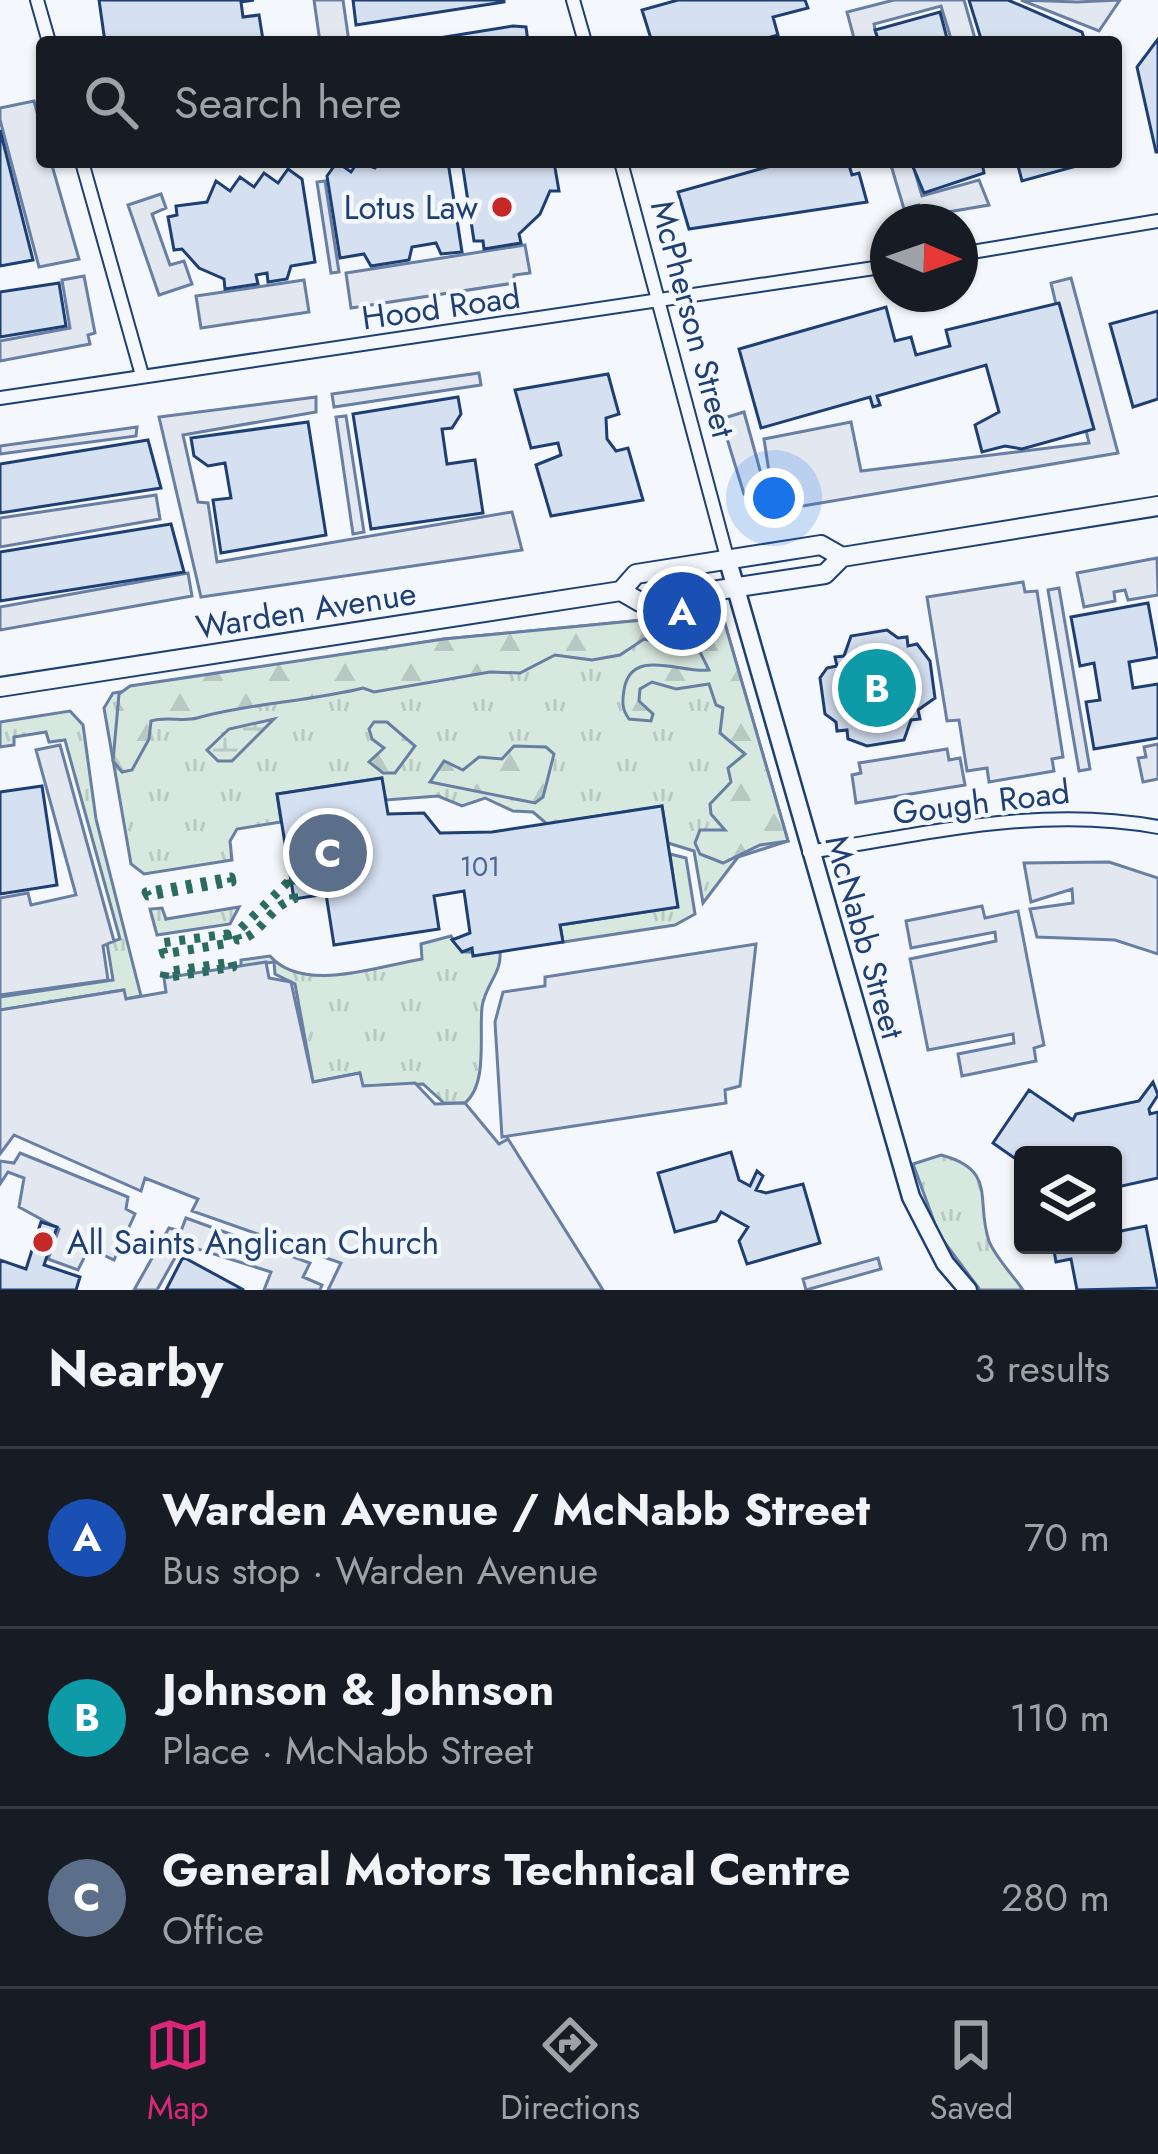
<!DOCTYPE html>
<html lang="en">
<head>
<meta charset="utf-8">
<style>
  body { margin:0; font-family:Jost,sans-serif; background:#20242c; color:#f1f3f6 }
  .controls { position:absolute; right:36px; bottom:36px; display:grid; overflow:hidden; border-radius:12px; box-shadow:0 3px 9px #0004 }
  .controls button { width:108px; height:108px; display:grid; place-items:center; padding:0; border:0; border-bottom:3px solid #363941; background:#171b24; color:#f1f3f6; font:60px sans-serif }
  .compass { position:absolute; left:870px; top:204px; width:108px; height:108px; border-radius:50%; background:#171b24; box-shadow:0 3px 9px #0004; rotate:92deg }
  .you { position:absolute; left:774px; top:498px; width:42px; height:42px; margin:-30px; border:9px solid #fff; border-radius:50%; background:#1a73e8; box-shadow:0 0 0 18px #1a73e833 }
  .badge { display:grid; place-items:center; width:78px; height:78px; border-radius:50%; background:#db2777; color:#fff; font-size:39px; font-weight:700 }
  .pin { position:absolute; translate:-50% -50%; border:6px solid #fff; box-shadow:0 3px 12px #0006 }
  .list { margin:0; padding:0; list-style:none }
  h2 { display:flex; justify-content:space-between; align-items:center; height:156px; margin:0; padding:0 48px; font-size:51px }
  h2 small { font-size:39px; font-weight:400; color:#9ea1a6 }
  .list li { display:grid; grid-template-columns:78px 1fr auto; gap:36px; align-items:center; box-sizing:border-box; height:180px; padding:0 48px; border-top:3px solid #363941 }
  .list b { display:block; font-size:45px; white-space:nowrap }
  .list p { margin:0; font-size:39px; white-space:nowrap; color:#9ea1a6 }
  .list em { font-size:39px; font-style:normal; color:#9ea1a6 }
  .icon { flex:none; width:66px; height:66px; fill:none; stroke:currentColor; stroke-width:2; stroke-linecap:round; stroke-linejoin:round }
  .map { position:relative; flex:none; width:1158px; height:1290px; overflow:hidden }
  .search { position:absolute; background:#171b24; box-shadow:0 3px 9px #0004; left:36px; right:36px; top:36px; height:132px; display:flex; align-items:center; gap:30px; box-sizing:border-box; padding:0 42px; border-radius:12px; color:#9ea1a6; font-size:45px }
  .sheet { height:696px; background:#171b24 }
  nav { display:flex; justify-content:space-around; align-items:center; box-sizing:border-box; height:168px; border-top:3px solid #363941; background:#171b24; font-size:33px; color:#9ea1a6 }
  nav a { display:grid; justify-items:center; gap:6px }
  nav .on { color:#db2777 }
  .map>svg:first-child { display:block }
  .grass { fill:url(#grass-tufts); stroke:#687fa3; stroke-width:3 }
  .forest { fill:url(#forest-firs); stroke:#687fa3; stroke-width:3 }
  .wetland { fill:url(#wetland-marsh); stroke:#687fa3; stroke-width:3 }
  .parking { fill:#e3e8f0; stroke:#687fa3; stroke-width:3 }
  .building { fill:#d5e0f0; stroke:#1d3f73; stroke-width:3 }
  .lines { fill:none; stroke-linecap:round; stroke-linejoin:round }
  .street-casing { stroke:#1d3f73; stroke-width:16 }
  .secondary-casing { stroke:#1d3f73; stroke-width:21 }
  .primary-casing { stroke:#1d3f73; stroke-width:22 }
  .street { stroke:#f4f7fb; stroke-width:12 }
  .secondary { stroke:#f4f7fb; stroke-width:16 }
  .primary { stroke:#f4f7fb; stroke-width:18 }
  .hedge { stroke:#2c6c60; stroke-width:9; stroke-dasharray:6 9; stroke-linecap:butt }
  .poi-dot { fill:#c62828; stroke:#f4f7fb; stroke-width:4.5 }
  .labels { text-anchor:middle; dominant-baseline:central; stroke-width:9; stroke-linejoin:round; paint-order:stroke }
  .number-label { font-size:27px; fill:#4b6792 }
  .poi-label { font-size:33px; fill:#1d3f73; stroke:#f4f7fb; text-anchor:end }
  .street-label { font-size:33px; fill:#1d3f73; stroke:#f4f7fb }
</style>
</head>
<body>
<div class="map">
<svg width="1158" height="1290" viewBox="0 0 1158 1290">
  <defs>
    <pattern id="grass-tufts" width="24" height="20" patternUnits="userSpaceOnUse" patternTransform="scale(3)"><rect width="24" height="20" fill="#d7e8df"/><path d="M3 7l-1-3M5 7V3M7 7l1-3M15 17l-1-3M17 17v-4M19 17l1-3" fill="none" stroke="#b8c8c3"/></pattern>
    <pattern id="forest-firs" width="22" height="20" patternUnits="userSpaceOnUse" patternTransform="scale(3)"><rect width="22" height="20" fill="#d7e8df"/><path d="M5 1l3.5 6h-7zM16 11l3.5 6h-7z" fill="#b8c8c3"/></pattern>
    <pattern id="wetland-marsh" width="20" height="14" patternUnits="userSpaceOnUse" patternTransform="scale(3)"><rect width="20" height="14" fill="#d7e8df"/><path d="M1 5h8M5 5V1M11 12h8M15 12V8" fill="none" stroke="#b8c8c3"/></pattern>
  </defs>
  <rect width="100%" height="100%" fill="#f4f7fb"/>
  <path class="grass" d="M716,613L723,617L788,841L738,857L703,903L694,851L668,843L662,806L547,824L533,812L513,811L485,798L462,806L438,796L386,800L381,778L277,794L281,822L237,829L230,841L232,860L144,874L131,864L104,708L113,693L444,639Z
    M70,711L83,725L96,819L141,996L125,999L123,990L0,1010V997L113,980L107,943L120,939L65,740L49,742L46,732L14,737V745L0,747V722Z
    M670,854L686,858L695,914L675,925L563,942L560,925L677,907Z
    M239,907L230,924L157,935L150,909L162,908L166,919Z
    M451,936L462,952H500C502,973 485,985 482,1007C479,1036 488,1084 465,1103H444L423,1084L362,1086L359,1073L313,1082L295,984L275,974L274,962L241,966V960L270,956C303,994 378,966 422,959L421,944Z
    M941,1155C998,1170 975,1200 989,1241C995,1257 1013,1275 1023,1290H980L939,1235L913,1164Z"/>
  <path class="forest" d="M716,613L723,617L788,841L760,845L723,863L700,854L695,843L700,830H725L711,814L710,804L731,782L728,768L745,754L720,733L723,708L716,705L709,684L676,689L652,682L640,689L639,701L653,714L651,721L629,719C622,709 622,703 624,690C631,646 682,674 709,670L700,652L644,639L620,655L592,660L555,655L520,673L490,672L374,692L363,688C307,702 250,703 197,718C183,722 166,716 151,721L149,739L132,770L122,772L113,761L119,694L130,686L444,639Z
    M374,722H387L415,746L395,773H383L369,762L384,748L372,739L369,729Z
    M514,746L546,747L554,754L543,797L535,803L430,782L444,761L463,770L479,757L502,759Z"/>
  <path class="wetland" d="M274,719L232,761H218L207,750L229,729Z"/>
  <path class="parking" d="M314,0H343L349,42H320Z
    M894,0H964L976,42H952L941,6L874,24L878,42H855L847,12Z
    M1021,0L1077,2L1120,0L1099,31Z
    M34,101L42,130V162H51L79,259L39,267L0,120V108Z
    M890,162H912L922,196L979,180L989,205L924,216L919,205L904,209Z
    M325,181L339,272L331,273L317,182Z
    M161,194L166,208L152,214L170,265L184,261L192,284L159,295L128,205Z
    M525,245L530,273L514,275V283L351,308L346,273Z
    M84,276L95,333L88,335L90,344L0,361V341L70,328L62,280Z
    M1071,278L1118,453L767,512L744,494L721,419L744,412L763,481L771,485L764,439L851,422L861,471L1089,443L1051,283Z
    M304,280L309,312L201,328L196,296Z
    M479,373L481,385L334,407L332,394Z
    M316,397V412L183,435L198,502L208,503L217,562L512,512L522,550L201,597L159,417Z
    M346,416L364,532L353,534L336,417Z
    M137,427L136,436L0,454V446Z
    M156,495L160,519L0,547V518Z
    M1157,558L1158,595L1128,600L1125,590L1114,592L1115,601L1084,607L1077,573Z
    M188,573L192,596L0,630V607Z
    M1023,582L1025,592L1037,591L1063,757L1052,759L1054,771L989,782L987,768L967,771L959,720L947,721L927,597Z
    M1059,588L1090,769L1079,771L1048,590Z
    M1158,744V779L1143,782L1138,758L1146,757L1144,747Z
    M60,745L114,941L103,946L108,980L0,995V898L28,893L31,905L76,895L36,750Z
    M947,749L949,760L960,758L965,785L856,803L852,775L861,773L859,763Z
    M1109,862L1158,878V954L1115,940L1037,937L1030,909L1073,903L1072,889L1031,902L1024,863Z
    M982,906L985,918L1018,911L1044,1045L1034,1048L1036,1061L962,1076L958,1054L1014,1043L1013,1034L928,1050L910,959L996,941L995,932L911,948L906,921Z
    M756,944L740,1086L725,1090L726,1103L502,1137L495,1022L503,992L545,986V977Z
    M266,962L269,978L291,982L313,1082L360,1073L363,1086L415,1083L435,1104L465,1103L499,1144L508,1139L603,1290H328L341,1263L192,1211L198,1199L145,1178L141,1191L14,1135L0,1154V1010L124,990L126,999L166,992L164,978Z
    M20,1153L128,1197L126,1209L135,1214L114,1260L89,1248L78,1270L48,1259L59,1229L19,1207L24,1178L8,1172L0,1184V1161L14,1163Z
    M186,1218L310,1263L303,1277L322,1285L320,1290H264L271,1272L195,1248L176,1256L157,1290H134L169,1228L181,1231Z
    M878,1258L881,1269L806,1290L803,1279Z"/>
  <path class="building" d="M99,0H254L241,2L243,17L259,15L263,40L105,42Z
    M353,0H504V2L356,25Z
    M678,0H805L808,8L773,17L778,35L754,42H652L642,10Z
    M969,0H1008L1082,32L1085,42H982Z
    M940,12L948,42H879L875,30Z
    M513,26L526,27L528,42H414Z
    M1158,39V152H1156L1137,67Z
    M0,130L33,260L0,266Z
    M337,162L351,172L358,162L375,168L379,162H448L462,252L441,254L436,243L412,247L409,260L371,266L364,254L340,258L327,176Z
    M462,162H554L559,191H550L540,214L519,234L521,243L484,249L483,241H474Z
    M785,162H848L852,175L859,173L867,202L689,229L678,192Z
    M911,162H982L984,173L924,193Z
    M1017,162H1091L1022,181Z
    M288,169L302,179L315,262L291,266L287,279L268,282L267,273L256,275L258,284L225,289L224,279L199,268L182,249L174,250L168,217L177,215L176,206L207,202L216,181L230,191L240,177L254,187L264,173L278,183Z
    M59,283L66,326L0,337V292Z
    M1059,303L1094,429L1022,449L1005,446L982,452L975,425L999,412L986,365L877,396L880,405L873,407L870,397L761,428L739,349L886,307L895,341L911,337L916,355L950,346L946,330Z
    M1158,311V399L1133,407L1110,324Z
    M608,374L619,414L606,418L607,439L616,451L628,448L643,500L551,516L536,465L561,455L558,443L531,448L515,390Z
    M458,397L461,414L452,428L442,429L447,464L475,460L483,513L371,529L353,414Z
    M308,422L326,535L221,553L213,500L231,498L225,463L208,466L194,456L191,438Z
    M148,440L161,488L0,513V464Z
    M171,524L184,572L0,601V552Z
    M1148,603L1158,657L1129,662L1133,688L1158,684V738L1094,749L1086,702L1100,700L1094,663L1080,666L1071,617Z
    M887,630L898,638L907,637L908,646L917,644L930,661L935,698L918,710L920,719L911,720L904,740L867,746L848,739L847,730L837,731L836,722L825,714L820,678L827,668L837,666L835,657L844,656L851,636Z
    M382,778L388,814L424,813L440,833L492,832L662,806L678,907L560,925L563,942L473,956L472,948L462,952L452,940L470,933L464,891L434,896L439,929L334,945L326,894L294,899L277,794Z
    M42,786L57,885L0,894V792Z
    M1153,1082L1158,1095L1149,1109L1150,1114L1158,1112V1178L1113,1188V1155H1023V1164L993,1143L1029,1090L1073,1120L1076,1114L1139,1101Z
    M731,1152L739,1180L750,1186L757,1171L763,1176L756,1190L766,1193L803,1184L820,1243L747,1264L739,1241L748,1227L721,1212L716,1221L675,1232L658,1173Z
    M1113,1218L1116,1232L1146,1226L1158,1288L1077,1290L1071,1259L1056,1262L1053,1245H1113Z
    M41,1222L57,1227L44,1265L80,1277L76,1290H0V1260L26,1269Z
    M183,1257L244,1290H166Z"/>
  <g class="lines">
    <g class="street-casing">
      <path id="street" d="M37,0L49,42
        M573,0L585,42
        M82,162L142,375
        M621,162L728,561
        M960,254L1158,221
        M0,398L888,266
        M809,852C926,834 1041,805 1158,827"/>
    </g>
    <g class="secondary-casing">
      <path id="secondary" d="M728,561L911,1197L945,1263L968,1290"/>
    </g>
    <g class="primary-casing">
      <path id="primary" d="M621,591L636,574L821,545L842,557
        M0,687L621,591L640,602L765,583L825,574L842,557L1158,506"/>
    </g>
    <use href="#street" class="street"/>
    <use href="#secondary" class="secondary"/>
    <use href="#primary" class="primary"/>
    <path class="hedge" d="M231,877L232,882L148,896L146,892Z
      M291,879L294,899C269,906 263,935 238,940L236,933Z
      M227,934L229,943L164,954L161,943Z
      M232,962L233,967L164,978L165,972Z"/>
  </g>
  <g class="poi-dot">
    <circle cx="502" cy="207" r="12"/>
    <circle cx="43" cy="1242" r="12"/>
  </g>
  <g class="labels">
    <g class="number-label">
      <text x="480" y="866">101</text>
    </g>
    <g class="poi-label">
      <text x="478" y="207">Lotus Law</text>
      <text x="67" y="1242" text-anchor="start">All Saints Anglican Church</text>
    </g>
    <g class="street-label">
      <text transform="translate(441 307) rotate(-8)">Hood Road</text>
      <text transform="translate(693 319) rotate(75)">McPherson Street</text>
      <text transform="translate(306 610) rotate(-9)">Warden Avenue</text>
      <text transform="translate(981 802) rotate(-7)">Gough Road</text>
      <text transform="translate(865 937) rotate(74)">McNabb Street</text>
    </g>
  </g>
</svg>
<div class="controls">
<button><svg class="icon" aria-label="layers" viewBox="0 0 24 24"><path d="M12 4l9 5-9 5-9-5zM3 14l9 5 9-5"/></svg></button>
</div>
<svg class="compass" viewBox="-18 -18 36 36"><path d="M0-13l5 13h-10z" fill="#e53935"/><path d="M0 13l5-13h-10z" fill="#9ea1a6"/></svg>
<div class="you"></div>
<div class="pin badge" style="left:682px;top:611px;background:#1a4fb4">A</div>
<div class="pin badge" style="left:877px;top:688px;background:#0f9aa8">B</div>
<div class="pin badge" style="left:328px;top:853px;background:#5c6f8a">C</div>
<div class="search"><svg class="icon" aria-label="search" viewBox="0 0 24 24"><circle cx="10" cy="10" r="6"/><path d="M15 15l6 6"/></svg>Search here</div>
</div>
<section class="sheet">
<h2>Nearby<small>3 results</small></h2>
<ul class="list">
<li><span class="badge" style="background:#1a4fb4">A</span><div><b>Warden Avenue / McNabb Street</b><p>Bus stop · Warden Avenue</p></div><em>70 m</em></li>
<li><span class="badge" style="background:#0f9aa8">B</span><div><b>Johnson &amp; Johnson</b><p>Place · McNabb Street</p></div><em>110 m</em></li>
<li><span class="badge" style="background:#5c6f8a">C</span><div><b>General Motors Technical Centre</b><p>Office</p></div><em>280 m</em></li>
</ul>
</section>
<nav>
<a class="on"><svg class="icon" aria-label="map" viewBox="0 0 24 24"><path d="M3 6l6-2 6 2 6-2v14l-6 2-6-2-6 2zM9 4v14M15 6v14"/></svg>Map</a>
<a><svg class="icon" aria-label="directions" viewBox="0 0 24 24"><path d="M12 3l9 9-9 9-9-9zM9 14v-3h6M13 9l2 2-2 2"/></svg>Directions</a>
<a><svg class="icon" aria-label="saved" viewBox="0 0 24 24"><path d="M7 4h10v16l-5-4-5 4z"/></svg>Saved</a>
</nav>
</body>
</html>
